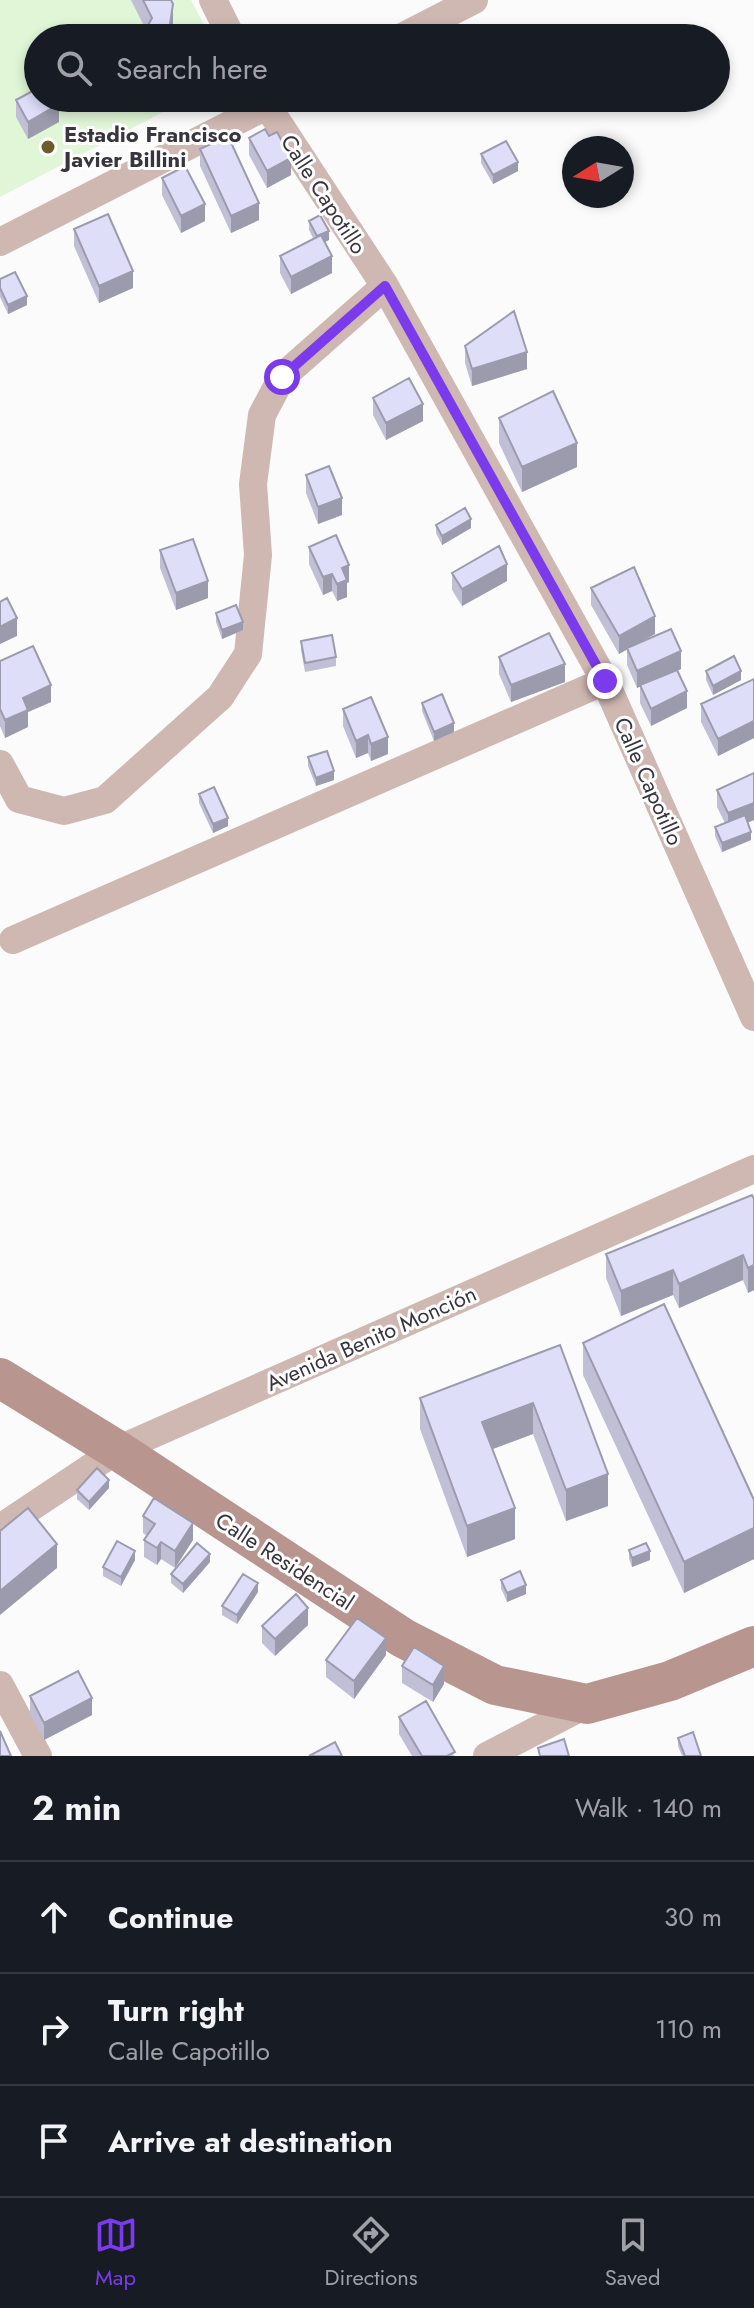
<!DOCTYPE html>
<html lang="en">
<head>
<meta charset="utf-8">
<style>
  body { margin:0; font-family:Jost,sans-serif; background:#20242c; color:#f1f3f6 }
  .compass { position:absolute; left:562px; top:136px; width:72px; height:72px; border-radius:50%; background:#171b24; box-shadow:0 4px 12px #0003; rotate:259deg }
  .stop { position:absolute; width:24px; height:24px; margin:-18px; border:6px solid #7c3aed; border-radius:50%; background:#fff }
  .stop.end { background:#7c3aed; border-color:#fff; box-shadow:0 2px 8px #0008 }
  .list { margin:0; padding:0; list-style:none }
  h2 { display:flex; justify-content:space-between; align-items:center; height:104px; margin:0; padding:0 32px; font-size:34px }
  h2 small { font-size:26px; font-weight:400; color:#9ea1a6 }
  .list li { display:grid; grid-template-columns:52px 1fr auto; gap:24px; align-items:center; box-sizing:border-box; height:112px; padding:0 32px; border-top:2px solid #363941 }
  .list b { display:block; font-size:30px; white-space:nowrap }
  .list p { margin:0; font-size:26px; white-space:nowrap; color:#9ea1a6 }
  .list em { font-size:26px; font-style:normal; color:#9ea1a6 }
  .icon { flex:none; width:44px; height:44px; fill:none; stroke:currentColor; stroke-width:2; stroke-linecap:round; stroke-linejoin:round }
  .map { position:relative; flex:none; width:754px; height:1756px; overflow:hidden }
  .search { position:absolute; background:#171b24; box-shadow:0 4px 12px #0003; left:24px; right:24px; top:24px; height:88px; display:flex; align-items:center; gap:20px; box-sizing:border-box; padding:0 28px; border-radius:44px; color:#9ea1a6; font-size:30px }
  .sheet { height:440px; background:#171b24 }
  nav { display:flex; justify-content:space-around; align-items:center; box-sizing:border-box; height:112px; border-top:2px solid #363941; background:#171b24; font-size:22px; color:#9ea1a6 }
  nav a { display:grid; justify-items:center; gap:4px }
  nav .on { color:#7c3aed }
  .map>svg:first-child { display:block }
  .green { fill:#e0f6d7 }
  .lines { fill:none; stroke-linecap:round; stroke-linejoin:round }
  .minor { stroke:#cfb7b2; stroke-width:28 }
  .secondary { stroke:#b8968f; stroke-width:40 }
  .wall { fill:#c0bfd6 }
  .shaded-wall { fill:#9c9bae }
  .building { fill:#dfdef9; stroke:#9c9bae; stroke-width:2 }
  .route { stroke:#7c3aed; stroke-width:10 }
  .poi-dot { fill:#6e5d2b; stroke:#fff; stroke-width:3 }
  .labels { text-anchor:middle; dominant-baseline:central; stroke-width:6; stroke-linejoin:round; paint-order:stroke }
  .poi-label { font-size:22px; font-weight:bold; fill:#38353f; stroke:#fff; text-anchor:start }
  .street-label { font-size:22px; fill:#38353f; stroke:#fff }
</style>
</head>
<body>
<div class="map">
<svg width="754" height="1756" viewBox="0 0 754 1756">
  <rect width="100%" height="100%" fill="#fbfbfb"/>
  <path class="green" d="M0,0H191L211,38H38V98H190L0,197Z"/>
  <g class="lines">
    <path class="minor" d="M213,0L232,38
      M400,38L474,0
      M262,98L385,286L605,681L754,1017
      M0,242L282,98
      M0,764L19,799L64,811L105,800L220,697L248,654L258,555L253,484L262,415L282,377L385,286
      M13,940L605,681
      M0,1528L117,1450L754,1169
      M0,1685L38,1756
      M487,1756L587,1704"/>
    <path class="secondary" d="M0,1378L117,1450L403,1638L495,1685L587,1704L670,1681L754,1646"/>
  </g>
  <path class="wall" d="M131,0H171L173,29L172,38H136L143,34L146,30Z
    M16,100L59,122L28,139L16,117Z
    M249,138L291,175L267,188L249,155Z
    M200,149L259,220L231,233L200,166Z
    M481,154L518,171L493,184L481,163Z
    M162,178L205,221L181,233L162,195Z
    M309,221L329,240L324,242L332,273L291,294L280,273V256L313,238L309,230Z
    M74,229L133,288L99,303L74,246Z
    M0,279L27,305L8,314L0,297Z
    M465,346L527,369L472,386L465,363Z
    M373,398L423,421L386,440L373,415Z
    M499,418L577,467L522,492L499,443Z
    M306,475L342,515L318,524L306,493Z
    M436,525L471,528L442,545L436,533Z
    M309,547L349,582L347,583V597L337,601L332,591L323,595L309,564Z
    M160,550L208,598L176,610L160,568Z
    M452,573L507,581L462,606L452,590Z
    M591,588L655,634L637,644L681,669L676,671L687,708L651,726L640,703V686L637,688L627,665V649L619,654L591,605Z
    M216,613L243,630L222,639L216,622Z
    M301,641L336,657V666L305,672L301,650Z
    M499,657L565,682L511,702L499,674Z
    M0,661L51,702L28,712V727L5,738L0,726Z
    M706,671L741,680L713,695L706,680Z
    M754,679V738L718,756L701,722V704Z
    M422,703L454,732L434,741L422,711Z
    M343,709L388,754L371,761L368,753L356,758L343,726Z
    M308,757L334,780L316,786L308,766Z
    M754,773V820L747,823L751,840L722,852L715,836V827L725,823L717,807V790Z
    M199,794L228,826L213,833L199,803Z
    M754,1199V1290L748,1293L743,1280L679,1308L673,1295L621,1316L606,1278V1254Z
    M583,1343L754,1500V1559L684,1593L583,1375Z
    M560,1345L608,1506L566,1521L533,1434L493,1449L515,1539L467,1557L420,1429V1398Z
    M109,1488L89,1510L77,1499V1490Z
    M143,1516L193,1540L175,1568L161,1559L157,1565L144,1557V1540L147,1536L143,1533Z
    M629,1550L650,1560L632,1567L629,1559Z
    M135,1560L121,1586L103,1576V1567Z
    M210,1562L183,1593L171,1583V1574Z
    M501,1580L526,1594L507,1602L501,1588Z
    M258,1592L237,1624L222,1615V1606Z
    M308,1625L275,1656L262,1643V1626Z
    M386,1655L354,1699L326,1677V1660Z
    M402,1666L444,1684L433,1702L402,1683Z
    M30,1696L92,1715L44,1740L30,1713Z
    M399,1717L455,1756H412L399,1734Z
    M678,1738L701,1756H682L678,1746Z"/>
  <path class="shaded-wall" d="M173,4V29L172,38H168Z
    M102,98H117L102,105Z
    M59,104V122L28,139V122Z
    M291,158V175L267,188V171Z
    M518,162V171L493,184V175Z
    M259,203V220L231,233V216Z
    M205,204V221L181,233V216Z
    M329,231V240L317,246V237Z
    M332,256V273L291,294V277Z
    M133,271V288L99,303V286Z
    M27,296V305L8,314V305Z
    M527,352V369L472,386V369Z
    M423,404V421L386,440V423Z
    M577,443V467L522,492V467Z
    M342,498V515L318,524V507Z
    M471,519V528L442,545V536Z
    M507,564V581L462,606V589Z
    M349,565V582L347,583V597L337,601V584L342,568Z
    M332,574V591L323,595V577Z
    M208,581V598L176,610V593Z
    M655,616V634L619,654V636Z
    M17,618V636L0,644V627Z
    M243,622V630L222,639V630Z
    M681,651V669L637,688V671Z
    M565,664V682L511,702V685Z
    M741,671V680L713,695V686Z
    M51,685V702L28,712V727L5,738V720L23,698Z
    M687,691V708L651,726V709Z
    M754,721V738L718,756V739Z
    M454,723V732L434,741V732Z
    M368,735V753L356,758V741Z
    M388,737V754L371,761V744Z
    M334,771V780L316,786V778Z
    M754,803V820L728,830V813Z
    M228,818V826L213,833V824Z
    M751,832V840L722,852V843Z
    M743,1255V1280L679,1308V1284Z
    M754,1265V1290L748,1293V1268Z
    M673,1270V1295L621,1316V1291Z
    M533,1403V1434L482,1453V1422Z
    M608,1474V1506L566,1521V1490Z
    M109,1480V1488L89,1510V1502Z
    M515,1508V1539L467,1557V1526Z
    M193,1523V1540L175,1568V1551Z
    M754,1528V1559L684,1593V1562Z
    M161,1542V1559L157,1565V1548Z
    M57,1544V1568L0,1615V1591Z
    M135,1551V1560L121,1586V1577Z
    M650,1551V1560L632,1567V1558Z
    M210,1554V1562L183,1593V1584Z
    M258,1583V1592L237,1624V1615Z
    M526,1585V1594L507,1602V1593Z
    M308,1608V1625L275,1656V1639Z
    M386,1638V1655L354,1699V1681Z
    M444,1666V1684L433,1702V1685Z
    M92,1698V1715L44,1740V1723Z"/>
  <path class="building" d="M143,0H171L173,4L168,38H136L143,34L152,18Z
    M38,88V98H55L59,104L28,122L16,100Z
    M265,129L269,136L277,132L291,158L267,171L249,138Z
    M228,136L259,203L231,216L200,149Z
    M506,141L518,162L493,175L481,154Z
    M185,166L205,204L181,216L162,178Z
    M108,214L133,271L99,286L74,229Z
    M320,215L329,231L317,236L309,221Z
    M321,235L332,256L291,277L280,256Z
    M15,272L27,296L8,305L0,288V279Z
    M514,311L527,352L472,369L465,346Z
    M409,378L423,404L386,423L373,398Z
    M553,391L577,443L522,467L499,418Z
    M329,466L342,498L318,507L306,475Z
    M465,508L471,519L442,536L436,525Z
    M336,535L349,565L342,568L347,580L337,584L332,574L323,577L309,547Z
    M193,539L208,581L176,593L160,550Z
    M499,546L507,564L462,589L452,573Z
    M634,567L655,616L619,636L591,588Z
    M7,598L17,618L0,627V602Z
    M236,605L243,622L222,630L216,613Z
    M671,629L681,651L637,671L627,648Z
    M549,633L565,664L511,685L499,657Z
    M332,635L336,657L305,663L301,641Z
    M33,646L51,685L23,698L28,710L5,720L0,709V661Z
    M734,656L741,671L713,686L706,671Z
    M677,670L687,691L651,709L640,685Z
    M754,679V721L718,739L701,704Z
    M442,694L454,723L434,732L422,703Z
    M371,697L388,737L371,744L368,735L356,741L343,709Z
    M327,751L334,771L316,778L308,757Z
    M754,773V803L728,813L717,790Z
    M214,787L228,818L213,824L199,794Z
    M745,815L751,832L722,843L715,827Z
    M752,1195L754,1199V1265L748,1268L743,1255L679,1284L673,1270L621,1291L606,1254Z
    M664,1304L754,1500V1528L684,1562L583,1343Z
    M560,1345L608,1474L566,1490L533,1403L482,1422L515,1508L467,1526L420,1398Z
    M97,1468L109,1480L89,1502L77,1490Z
    M154,1498L193,1523L175,1551L161,1542L157,1548L144,1540L155,1524L143,1516Z
    M28,1508L57,1544L0,1591V1531Z
    M117,1541L135,1551L121,1577L103,1567Z
    M197,1543L210,1554L183,1584L171,1574Z
    M646,1543L650,1551L632,1558L629,1550Z
    M520,1571L526,1585L507,1593L501,1580Z
    M243,1574L258,1583L237,1615L222,1606Z
    M296,1594L308,1608L275,1639L262,1626Z
    M357,1618L386,1638L354,1681L326,1660Z
    M414,1647L444,1666L433,1685L402,1666Z
    M78,1671L92,1698L44,1723L30,1696Z
    M426,1701L455,1752L447,1756H422L399,1717Z
    M0,1731L11,1756H0Z
    M693,1732L701,1756H685L678,1738Z
    M564,1739L569,1756H540L538,1748Z
    M335,1742L342,1756H309Z"/>
  <g class="lines">
    <path class="route" d="M282,377L385,286L605,681"/>
  </g>
  <circle class="poi-dot" cx="48" cy="147" r="8"/>
  <g class="labels">
    <g class="poi-label">
      <text x="64" y="134">Estadio Francisco<tspan x="64" dy="25">Javier Billini</tspan></text>
    </g>
    <g class="street-label">
      <text transform="translate(324 194) rotate(57)">Calle Capotillo</text>
      <text transform="translate(649 781) rotate(66)">Calle Capotillo</text>
      <text transform="translate(371 1338) rotate(-24)">Avenida Benito Monción</text>
      <text transform="translate(285 1561) rotate(33)">Calle Residencial</text>
    </g>
  </g>
</svg>
<svg class="compass" viewBox="-18 -18 36 36"><path d="M0-13l5 13h-10z" fill="#e53935"/><path d="M0 13l5-13h-10z" fill="#9ea1a6"/></svg>
<div class="stop" style="left:282px;top:377px"></div>
<div class="stop end" style="left:605px;top:681px"></div>
<div class="search"><svg class="icon" aria-label="search" viewBox="0 0 24 24"><circle cx="10" cy="10" r="6"/><path d="M15 15l6 6"/></svg>Search here</div>
</div>
<section class="sheet">
<h2>2 min<small>Walk · 140 m</small></h2>
<ul class="list">
<li><svg class="icon" aria-label="ahead" viewBox="0 0 24 24"><path d="M12 20V5M6 11l6-6 6 6"/></svg><div><b>Continue</b></div><em>30 m</em></li>
<li><svg class="icon" aria-label="right" viewBox="0 0 24 24"><path d="M7 20v-9h11M14 6l5 5-5 5"/></svg><div><b>Turn right</b><p>Calle Capotillo</p></div><em>110 m</em></li>
<li><svg class="icon" aria-label="arrive" viewBox="0 0 24 24"><path d="M6 21V4h12l-3 4 3 4H6"/></svg><div><b>Arrive at destination</b></div></li>
</ul>
</section>
<nav>
<a class="on"><svg class="icon" aria-label="map" viewBox="0 0 24 24"><path d="M3 6l6-2 6 2 6-2v14l-6 2-6-2-6 2zM9 4v14M15 6v14"/></svg>Map</a>
<a><svg class="icon" aria-label="directions" viewBox="0 0 24 24"><path d="M12 3l9 9-9 9-9-9zM9 14v-3h6M13 9l2 2-2 2"/></svg>Directions</a>
<a><svg class="icon" aria-label="saved" viewBox="0 0 24 24"><path d="M7 4h10v16l-5-4-5 4z"/></svg>Saved</a>
</nav>
</body>
</html>
